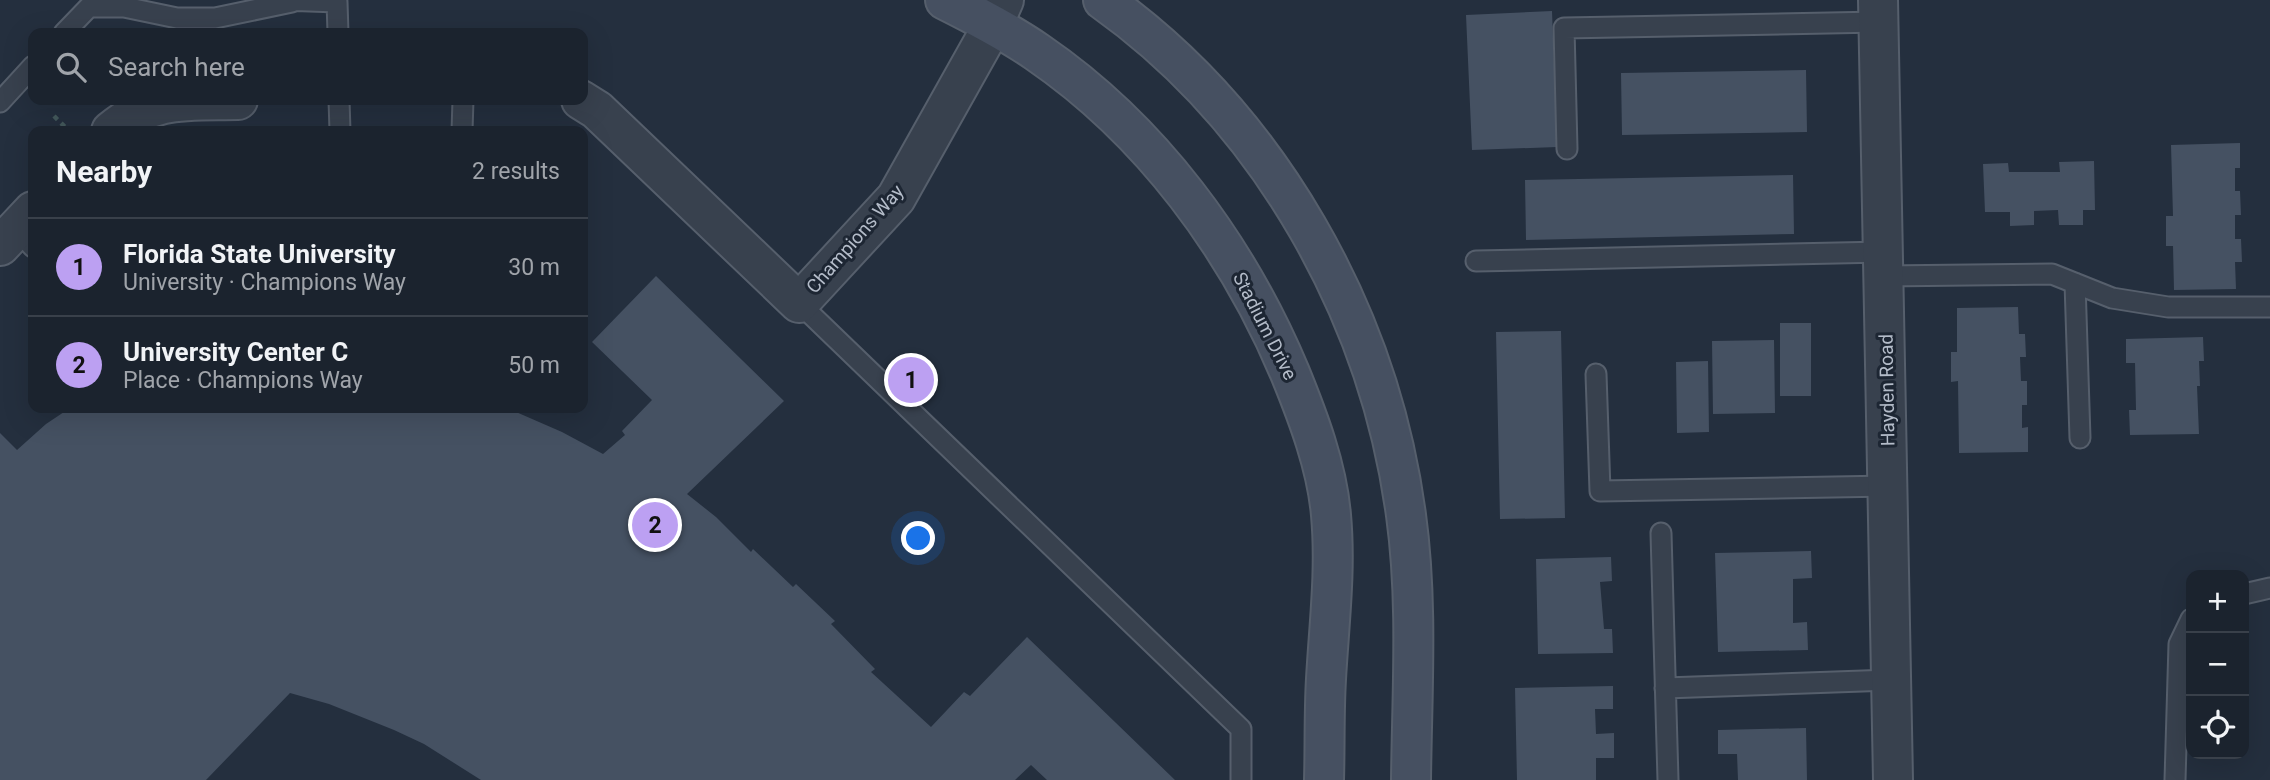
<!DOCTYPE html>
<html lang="en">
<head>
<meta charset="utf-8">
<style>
  body { margin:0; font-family:Roboto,sans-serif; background:#242b36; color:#f1f3f6 }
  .controls { position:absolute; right:21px; bottom:21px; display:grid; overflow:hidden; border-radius:14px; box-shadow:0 7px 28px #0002 }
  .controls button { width:63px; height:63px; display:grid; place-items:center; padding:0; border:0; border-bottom:2px solid #39404a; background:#1b232e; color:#f1f3f6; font:35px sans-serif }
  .you { position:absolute; left:919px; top:539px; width:24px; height:24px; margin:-18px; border:5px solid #fff; border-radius:50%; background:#1a73e8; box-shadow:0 0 0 10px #1a73e833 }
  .badge { display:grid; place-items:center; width:46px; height:46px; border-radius:50%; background:#bca0f2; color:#111; font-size:23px; font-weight:700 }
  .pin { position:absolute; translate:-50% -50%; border:4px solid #fff; box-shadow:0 2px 7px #0006 }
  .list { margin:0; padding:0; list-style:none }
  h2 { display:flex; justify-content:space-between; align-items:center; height:91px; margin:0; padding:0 28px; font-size:30px }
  h2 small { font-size:23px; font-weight:400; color:#a0a4aa }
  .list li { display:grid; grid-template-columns:46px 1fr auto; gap:21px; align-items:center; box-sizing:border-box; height:98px; padding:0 28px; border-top:2px solid #39404a }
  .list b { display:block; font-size:26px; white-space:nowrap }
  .list p { margin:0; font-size:23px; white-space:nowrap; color:#a0a4aa }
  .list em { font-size:23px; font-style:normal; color:#a0a4aa }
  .icon { flex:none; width:38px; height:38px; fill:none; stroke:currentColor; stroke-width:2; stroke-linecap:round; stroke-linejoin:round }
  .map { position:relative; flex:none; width:2270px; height:780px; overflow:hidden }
  .search { position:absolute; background:#1b232e; box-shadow:0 7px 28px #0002; left:28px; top:28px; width:560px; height:77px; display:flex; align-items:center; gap:18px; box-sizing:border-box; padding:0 24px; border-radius:14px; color:#a0a4aa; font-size:26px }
  .panel { position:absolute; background:#1b232e; box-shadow:0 7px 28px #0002; left:28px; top:126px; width:560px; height:287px; border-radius:14px }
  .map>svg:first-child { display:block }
  .building { fill:#455162 }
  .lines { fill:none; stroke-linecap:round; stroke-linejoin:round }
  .service-casing { stroke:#565f6c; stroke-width:23 }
  .minor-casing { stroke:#565f6c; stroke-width:42 }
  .tertiary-casing { stroke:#565f6c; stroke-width:42 }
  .secondary-casing { stroke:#565f6c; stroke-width:42 }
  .path { stroke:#44595c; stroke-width:4.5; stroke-dasharray:5 5; stroke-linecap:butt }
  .service { stroke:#38414e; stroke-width:19 }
  .minor { stroke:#38414e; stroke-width:38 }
  .tertiary { stroke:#38414e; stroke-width:38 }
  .secondary { stroke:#465061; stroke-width:38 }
  .labels { text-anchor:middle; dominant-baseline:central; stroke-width:6; stroke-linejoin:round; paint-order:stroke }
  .street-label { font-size:19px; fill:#b4bcc9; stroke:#1d2633 }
</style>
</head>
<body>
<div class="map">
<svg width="2270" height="780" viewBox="0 0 2270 780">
  <rect width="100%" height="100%" fill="#242f3e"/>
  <path class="building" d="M1552,11L1557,147L1472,150L1466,15Z
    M1806,70L1807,132L1622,135L1621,73Z
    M2240,143V168H2235V191H2240L2241,215H2235V239H2241L2242,262H2235L2236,289L2174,290L2173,246H2166V216H2173L2171,145Z
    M2094,161L2095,210H2083V225H2059L2058,210L2034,211V225L2010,226V212H1985L1983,164L2008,163L2009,172H2060L2059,162Z
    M1793,175L1794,234L1526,240L1525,180Z
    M656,276L784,401L687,494L716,517L751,552L753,549L793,587L796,584L835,621L831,624L875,669L871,672L931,727L964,692L970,696L1027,637L1175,780H1047L1031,765L1015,780H481L424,744L394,730L329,704L290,693L206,780H0V433L17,450L46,424L70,408H507L562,432L603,454L625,435L622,431L652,400L592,342Z
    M2018,307L2019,334H2025L2026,357H2020L2021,381H2027V405H2022V428L2028,427V452L1959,453L1958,381L1951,382V352H1957V308Z
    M1780,323H1811V396H1780Z
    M1561,331L1565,518L1500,519L1496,332Z
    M2203,337L2204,361H2199L2200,386H2197L2199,434L2130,435L2129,410H2136L2135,363H2126V339Z
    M1774,340L1775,413L1713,414L1712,341Z
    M1708,361L1709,432L1677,433L1676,362Z
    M1811,551L1812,578L1793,579V623L1807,622L1808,650L1718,652L1715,553Z
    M1611,557L1612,581L1600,582L1604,629H1612L1613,653L1538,654L1536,559Z
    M1613,686V709H1595L1596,734L1614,733V758H1596V780H1517L1515,688Z
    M1806,728L1807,780H1738L1737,754H1718V730Z"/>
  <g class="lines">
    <g class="service-casing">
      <path id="service" d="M282,0L337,2L338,33
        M64,33L89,7H124L177,18H215L292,2
        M339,100L340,131
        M0,102L33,66
        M462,131L463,100
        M1567,149L1564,28L1879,22
        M16,229L33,247
        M1476,261L1884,252
        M1884,276L2052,274L2112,298L2168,307H2270
        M2075,283L2080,438
        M799,303L1241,729V780
        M1596,374L1600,491L1889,486
        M1661,533L1668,780
        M2244,594L2270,588
        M1665,688L1891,680
        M2175,780L2179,644L2191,619"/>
    </g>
    <g class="minor-casing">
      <path id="minor" d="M1878,0L1893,780
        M581,100L597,110L799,303L896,198L993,25
        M111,131C153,96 186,101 238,100
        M0,246L33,211"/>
    </g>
    <g class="tertiary-casing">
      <path id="tertiary" d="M993,25L1004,0"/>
    </g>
    <g class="secondary-casing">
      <path id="secondary" d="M945,0C977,16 1008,32 1037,52C1151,130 1237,247 1290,373C1308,417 1327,467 1331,515C1336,570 1329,625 1326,679C1324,713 1325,747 1324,780
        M1103,0C1270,119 1379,314 1406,515C1418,602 1412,692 1411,780"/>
    </g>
    <path class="path" d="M54,116L69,131"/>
    <use href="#service" class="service"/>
    <use href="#minor" class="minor"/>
    <use href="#tertiary" class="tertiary"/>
    <use href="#secondary" class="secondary"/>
  </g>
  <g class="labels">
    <g class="street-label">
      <text transform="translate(855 239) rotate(-49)">Champions Way</text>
      <text transform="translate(1265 326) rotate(63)">Stadium Drive</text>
      <text transform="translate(1887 390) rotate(-91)">Hayden Road</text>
    </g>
  </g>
</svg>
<div class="controls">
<button>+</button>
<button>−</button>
<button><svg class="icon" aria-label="locate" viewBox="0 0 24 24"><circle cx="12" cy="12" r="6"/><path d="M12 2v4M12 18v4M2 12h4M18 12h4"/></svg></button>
</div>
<div class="you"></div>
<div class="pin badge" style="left:911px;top:380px">1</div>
<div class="pin badge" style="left:655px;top:525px">2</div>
<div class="search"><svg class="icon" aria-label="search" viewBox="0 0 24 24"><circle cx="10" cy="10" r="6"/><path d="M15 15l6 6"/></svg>Search here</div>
<section class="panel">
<h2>Nearby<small>2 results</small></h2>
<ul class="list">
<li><span class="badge">1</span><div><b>Florida State University</b><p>University · Champions Way</p></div><em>30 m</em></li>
<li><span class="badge">2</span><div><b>University Center C</b><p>Place · Champions Way</p></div><em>50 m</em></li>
</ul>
</section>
</div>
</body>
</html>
